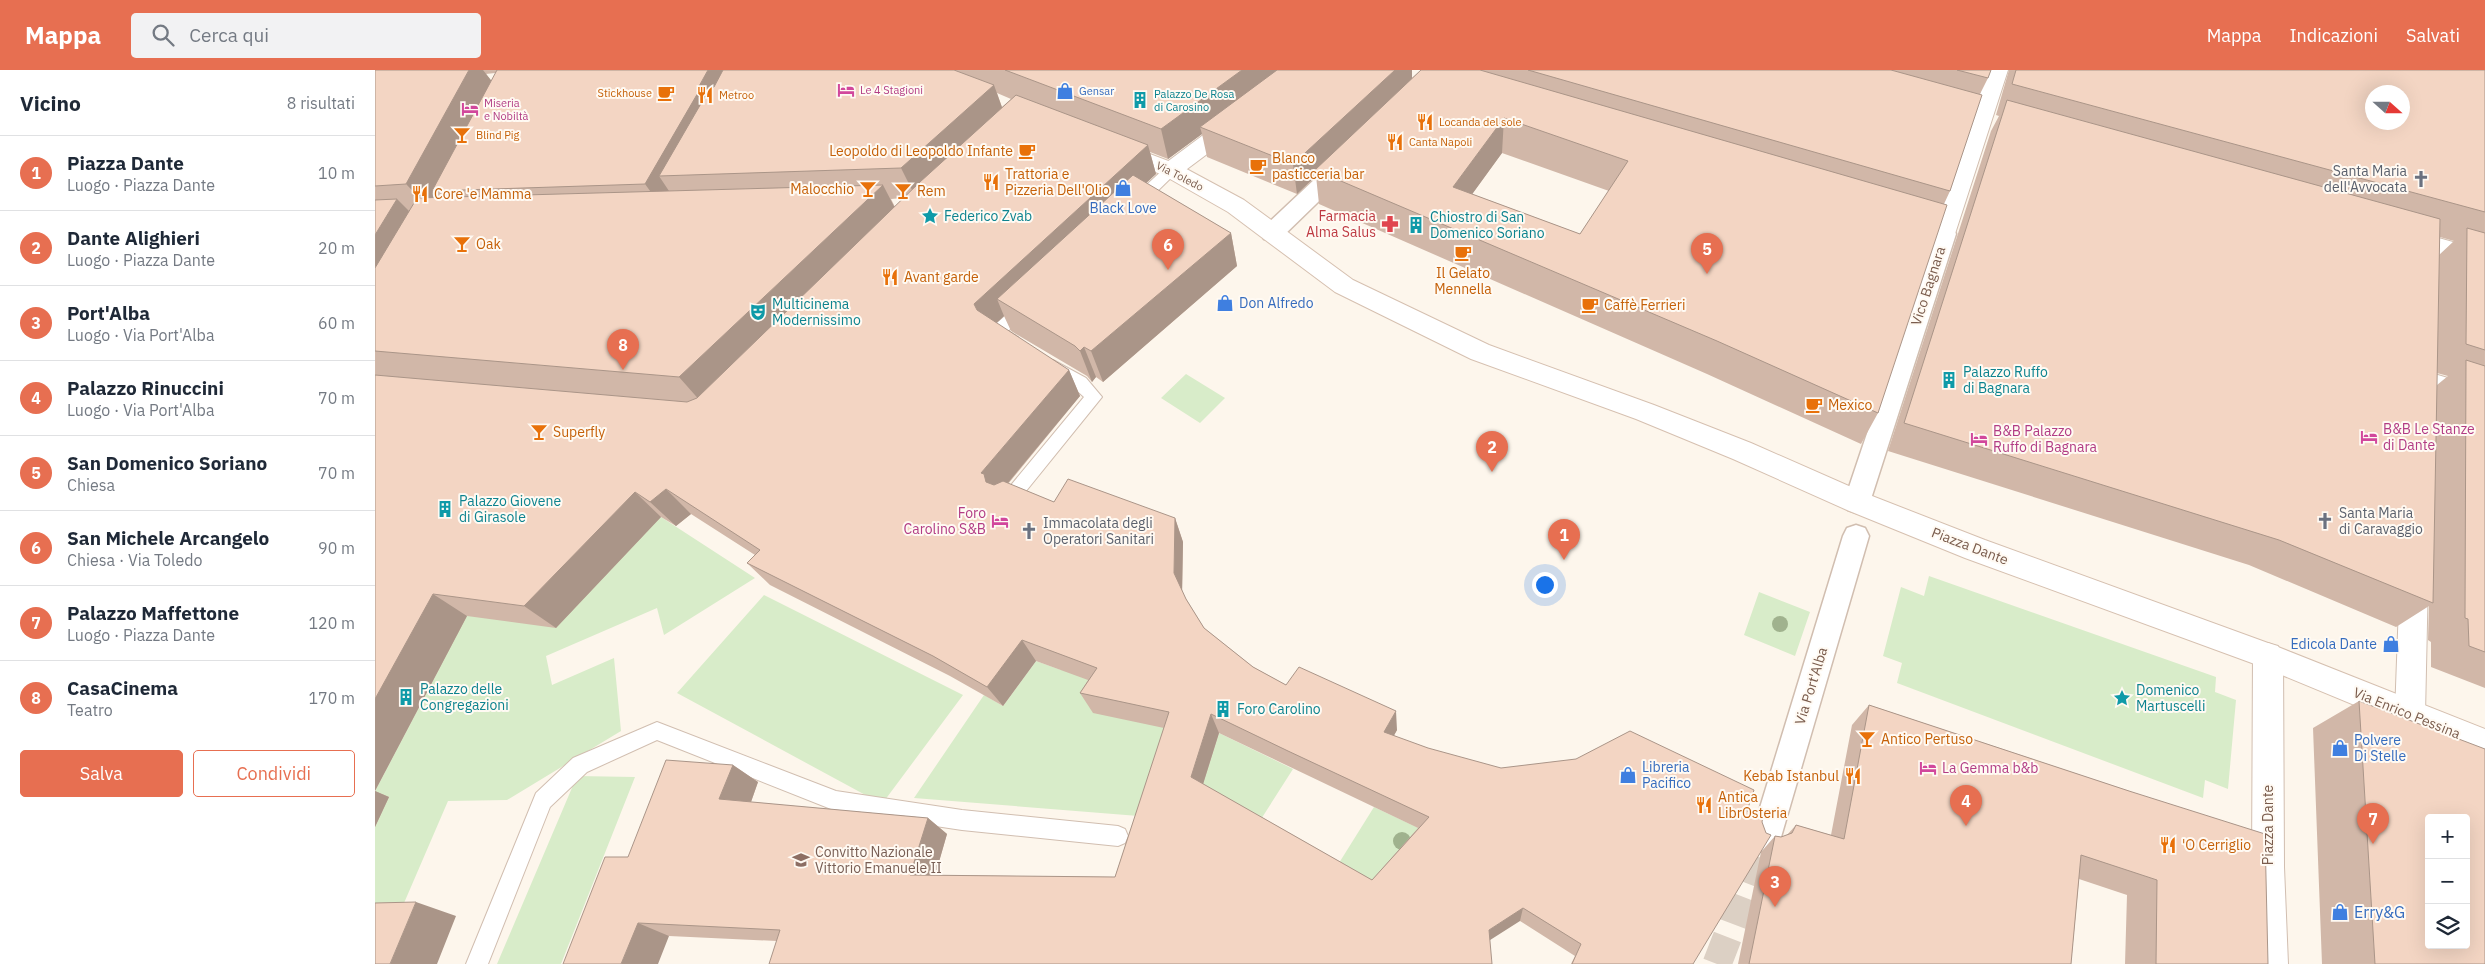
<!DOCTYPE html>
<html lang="it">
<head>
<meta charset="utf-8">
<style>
  body { margin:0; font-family:"IBM Plex Sans",sans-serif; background:#f2f2f3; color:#1f2937 }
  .controls { position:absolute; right:15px; bottom:15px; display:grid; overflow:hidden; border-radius:5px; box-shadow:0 5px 20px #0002 }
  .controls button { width:45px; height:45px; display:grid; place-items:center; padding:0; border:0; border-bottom:1px solid #e0e1e3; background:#fff; color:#1f2937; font:25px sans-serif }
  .compass { position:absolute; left:1990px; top:15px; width:45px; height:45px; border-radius:50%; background:#fff; box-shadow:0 5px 20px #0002; rotate:111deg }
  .you { position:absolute; left:1169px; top:514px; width:18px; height:18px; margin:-12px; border:4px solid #fff; border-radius:50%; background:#1a73e8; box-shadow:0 0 0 8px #1a73e833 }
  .badge { display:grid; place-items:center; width:32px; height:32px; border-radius:50%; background:#e76f51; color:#fff; font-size:16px; font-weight:700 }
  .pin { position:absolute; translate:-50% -41px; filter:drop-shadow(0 1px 2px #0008) }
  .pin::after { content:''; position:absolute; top:26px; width:18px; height:15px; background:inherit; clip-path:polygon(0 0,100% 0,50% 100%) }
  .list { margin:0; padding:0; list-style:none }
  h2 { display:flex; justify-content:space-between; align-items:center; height:65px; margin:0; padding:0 20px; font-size:21px }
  h2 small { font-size:16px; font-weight:400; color:#747a83 }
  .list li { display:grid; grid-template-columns:32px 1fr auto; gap:15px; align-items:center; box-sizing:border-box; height:75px; padding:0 20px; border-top:1px solid #e0e1e3 }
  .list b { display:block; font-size:19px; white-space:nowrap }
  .list p { margin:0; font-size:16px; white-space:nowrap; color:#747a83 }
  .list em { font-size:16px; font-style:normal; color:#747a83 }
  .actions { display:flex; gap:10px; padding:15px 20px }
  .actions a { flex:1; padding:11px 0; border:1px solid #e76f51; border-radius:5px; text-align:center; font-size:18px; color:#e76f51 }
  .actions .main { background:#e76f51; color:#fff }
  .icon { flex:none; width:28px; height:28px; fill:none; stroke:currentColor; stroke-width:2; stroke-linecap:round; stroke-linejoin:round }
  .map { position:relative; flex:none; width:2110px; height:894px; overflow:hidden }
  header { display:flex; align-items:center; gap:30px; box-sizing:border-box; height:70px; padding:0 25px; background:#e76f51; color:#fff }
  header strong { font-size:24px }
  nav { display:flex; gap:28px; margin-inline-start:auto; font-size:18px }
  .search { width:350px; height:45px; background:#f2f2f3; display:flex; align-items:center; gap:12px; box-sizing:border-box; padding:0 18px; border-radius:5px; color:#747a83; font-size:19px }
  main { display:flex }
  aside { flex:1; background:#fff }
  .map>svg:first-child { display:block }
  .green { fill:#d8ecc9 }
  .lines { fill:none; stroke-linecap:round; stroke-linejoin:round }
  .pedestrian-tunnel { stroke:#dcd0c4; stroke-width:29; stroke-dasharray:29 14; stroke-linecap:butt }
  .service-casing { stroke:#d1beb0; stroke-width:2 }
  .pedestrian-casing { stroke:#d1beb0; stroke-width:3 }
  .minor-casing { stroke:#d1beb0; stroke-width:2 }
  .secondary-casing { stroke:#d6c0b0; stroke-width:2 }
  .service { fill:#fff; fill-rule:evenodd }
  .pedestrian { fill:#fff; fill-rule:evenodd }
  .minor { fill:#fff; fill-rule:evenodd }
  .secondary { fill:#fff; fill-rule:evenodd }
  .tree { fill:#a0b28e }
  .wall { fill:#d1b7a8; fill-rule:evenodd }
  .shaded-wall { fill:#aa9588 }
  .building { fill:#f3d5c3; stroke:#aa9588; fill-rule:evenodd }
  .labels { text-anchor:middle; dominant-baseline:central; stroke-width:4; stroke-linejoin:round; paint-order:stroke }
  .far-hotel-label { font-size:11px; fill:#b23c85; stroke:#fffaf3; text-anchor:start }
  .far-shop-label { font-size:11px; fill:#366cbe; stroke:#fffaf3; text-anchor:start }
  .far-food-label { font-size:11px; fill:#c56008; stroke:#fffaf3; text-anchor:start }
  .far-culture-label { font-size:11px; fill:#0d838f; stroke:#fffaf3; text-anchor:start }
  .far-street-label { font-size:11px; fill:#7a5c4d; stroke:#fffaf3 }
  .food-label { font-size:14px; fill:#c56008; stroke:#fffaf3; text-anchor:start }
  .worship-label { font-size:14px; fill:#5b616d; stroke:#fffaf3; text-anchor:start }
  .shop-label { font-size:14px; fill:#366cbe; stroke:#fffaf3; text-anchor:start }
  .culture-label { font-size:14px; fill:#0d838f; stroke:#fffaf3; text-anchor:start }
  .health-label { font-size:14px; fill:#be3a42; stroke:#fffaf3; text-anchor:end }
  .street-label { font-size:14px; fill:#7a5c4d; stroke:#fffaf3 }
  .hotel-label { font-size:14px; fill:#b23c85; stroke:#fffaf3; text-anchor:start }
  .education-label { font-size:14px; fill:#785e54; stroke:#fffaf3; text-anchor:start }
  .near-shop-label { font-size:16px; fill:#366cbe; stroke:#fffaf3; text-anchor:start }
</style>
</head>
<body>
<header>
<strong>Mappa</strong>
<div class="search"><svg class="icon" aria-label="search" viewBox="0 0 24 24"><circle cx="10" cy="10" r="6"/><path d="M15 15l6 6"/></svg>Cerca qui</div>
<nav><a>Mappa</a><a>Indicazioni</a><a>Salvati</a></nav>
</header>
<main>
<aside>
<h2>Vicino<small>8 risultati</small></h2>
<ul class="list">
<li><span class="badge">1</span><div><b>Piazza Dante</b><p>Luogo · Piazza Dante</p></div><em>10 m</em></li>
<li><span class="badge">2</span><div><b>Dante Alighieri</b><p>Luogo · Piazza Dante</p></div><em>20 m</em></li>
<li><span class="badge">3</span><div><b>Port'Alba</b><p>Luogo · Via Port'Alba</p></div><em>60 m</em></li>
<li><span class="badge">4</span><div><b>Palazzo Rinuccini</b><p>Luogo · Via Port'Alba</p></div><em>70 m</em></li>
<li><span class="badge">5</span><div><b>San Domenico Soriano</b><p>Chiesa</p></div><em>70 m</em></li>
<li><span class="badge">6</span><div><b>San Michele Arcangelo</b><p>Chiesa · Via Toledo</p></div><em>90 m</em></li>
<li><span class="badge">7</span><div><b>Palazzo Maffettone</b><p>Luogo · Piazza Dante</p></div><em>120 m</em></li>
<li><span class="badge">8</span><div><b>CasaCinema</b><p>Teatro</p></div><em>170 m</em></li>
</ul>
<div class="actions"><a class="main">Salva</a><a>Condividi</a></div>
</aside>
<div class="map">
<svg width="2110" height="894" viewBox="0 0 2110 894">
  <rect width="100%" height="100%" fill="#fdf6ec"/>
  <path class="green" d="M811,304L850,328L825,353L786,328Z
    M286,447L380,508L289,565L282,538L171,586L177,615L239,588L246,661L132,730L73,731L23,847L0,849V721L65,597L16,572Z
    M1554,506L1841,607L1840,622L1861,630L1853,719L1830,710L1828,728L1522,613L1527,593L1508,586L1526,517L1549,526Z
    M1384,522L1435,542L1420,586L1369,565Z
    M389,525L588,625L507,734L302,623Z
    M699,579L803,661L776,747L539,728L609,625L628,636L661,591L686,600Z
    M844,663L918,699L881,757L811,767Z
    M202,706L260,707L186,894H122Z
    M999,737L1054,763L991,833L959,801Z"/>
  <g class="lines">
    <path class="pedestrian-tunnel" d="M1342,894L1391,767"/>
    <g class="service-casing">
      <path id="service" d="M796,95L801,97L803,100L801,103L765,138H755L753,134L755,130L791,97Z
        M650,231L655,233L658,237L655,241L633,261L643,267L645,271L643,275C633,278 619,271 614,262L616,258L645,233Z
        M678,290L711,308L727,327L639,436L633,438L627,436L624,431L627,426L709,327L699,318L672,300L670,296L672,292Z
        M2046,300L2110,319V331L2040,310L2038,306L2040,302Z
        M282,652L461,721L587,740L743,756L750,759L753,766L750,773L743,776L587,760L461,741L282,670L212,702L175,737L113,894H91L161,723L198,688Z"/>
    </g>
    <g class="pedestrian-casing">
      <path id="pedestrian" d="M967,89L975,91L978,96L975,101L905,169L897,171L889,169L886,163L889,157L959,91Z
        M1570,156L1578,158L1581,164L1495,432L1491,440L1482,443L1473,440L1469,432L1559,164L1562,158Z
        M1481,455L1490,458L1494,466L1406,767L1402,778L1391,782L1380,778L1376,767L1468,466L1472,458Z"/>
    </g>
    <g class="minor-casing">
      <path id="minor" d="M1613,0H1633L1578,170L1570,172L1519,157L1515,151L1519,145L1527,143L1562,153Z
        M859,46L867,48L870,53L867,58L804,105L796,108L788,105L785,100L788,95L851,48Z
        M2028,158L2110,181V199L2020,172L2016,166L2020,160Z
        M2039,496L2049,499L2053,508L2050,644L2046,654L2035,658L2024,654L2020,644L2025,508L2029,499Z
        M1893,573L1903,576L1908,586L1909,797L1913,894H1879L1877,797L1878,586L1883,576Z"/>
    </g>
    <g class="secondary-casing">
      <path id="secondary" d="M743,72L804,95L869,130L978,210L1114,275L1279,335L1376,373L1492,424L1610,470L1893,573L2110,659V689L1885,596L1590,488L1472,440L1358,389L1261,349L1096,289L960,222L853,142L788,105L735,84L732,79L735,74Z"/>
    </g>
    <use href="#service" class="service"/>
    <use href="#pedestrian" class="pedestrian"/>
    <use href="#minor" class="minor"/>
    <use href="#secondary" class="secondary"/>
  </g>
  <g class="tree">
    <circle cx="1405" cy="554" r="8"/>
    <circle cx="1027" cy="771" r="9"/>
  </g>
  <path class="wall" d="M0,0H1037V8L1046,0H1616L1613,8L1605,24L1575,121L1569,134L1503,343L1486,374L1332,304L944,134L941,106L922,124L832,87L827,64L793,89L775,82L781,104L771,113L856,163L862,196L728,312L721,307L717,312L712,306L636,261L629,246L621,253L694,300L705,326L633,414L679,432L800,448L808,472L807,522L811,529L829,558L878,597L911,615L1022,660L1019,665L1318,894H1196L1200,886L1145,851L402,871L294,866L188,894L253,787L358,695L383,712L376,732L553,748L572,764L560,805L740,807L789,658L718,643L705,623L713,610L661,591L628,636L575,606L395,515L372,493L380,485L316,444L301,456L286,447L181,558L92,546L0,721L14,727L0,757ZM120,3H121L116,11L111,4ZM622,23L636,29L627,37ZM1127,83L1234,121L1205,164L1097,124ZM528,128L520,137L516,129ZM844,663L1043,758L997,810L828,714Z
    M1634,0H2110V618L2056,597V572L2053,570L2054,536L2021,557L1874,495L1513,381L1616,61L1624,46L1621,45ZM2065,167L2079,171L2064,185ZM2062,303L2073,306L2062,315Z
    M1984,631L2110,894H1947L1938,658Z
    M1494,635L1754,721L1893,894H1750L1752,825L1704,809L1696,894H1363L1386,782L1400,766L1406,767L1412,765L1421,755L1456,765L1477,655Z"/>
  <path class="shaded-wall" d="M94,0H108L123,19L57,121L66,130L59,143L31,114Z
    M333,0H353L284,106L294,121L286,136L270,114Z
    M867,0H913L825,57L827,64L793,89L786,59Z
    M1020,0H1037V15L940,100L941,106L922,124L918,94Z
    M619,15L630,46L541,128L526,98Z
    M1129,48L1127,83L1077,152L1078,117Z
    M773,75L781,104L637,238L622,229L629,246L612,262L599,234Z
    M508,115L523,144L327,333L304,307Z
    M22,129L51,158L0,242V165Z
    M856,163L862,196L728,312L716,281Z
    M709,277L721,307L717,312L705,281Z
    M694,300L705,326L622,426L611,412L606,403Z
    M291,419L316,444L301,456L275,432Z
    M260,422L286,447L181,558L149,536Z
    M800,448L808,472L807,526L799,503Z
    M58,524L92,546L0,721L14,727L0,757V629Z
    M647,570L661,591L628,636L612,617Z
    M1021,641L1022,660L1011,680L1009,662Z
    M836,644L844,663L825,724L816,707Z
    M358,695L383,712L371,746L344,729Z
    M553,748L572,764L556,820L535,805Z
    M41,832L81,846L62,894H15Z
    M1148,838L1145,851L1112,872L1114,860Z
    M263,853L294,866L283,894H246Z"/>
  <path class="building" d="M0,0H94L31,114L0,116Z
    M122,0H333L323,18L324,21L270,114L57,121Z
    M348,0H579L619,15L526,98L284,106L335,18L339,17Z
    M630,0H867L786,59Z
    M902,0H1020L918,94L825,57Z
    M1046,0H1105L1572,135L1503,343L1342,271L940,100ZM1129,48L1253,91L1205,164L1078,117Z
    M1153,0H1516L1607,25L1575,121Z
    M1582,0H1616L1613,8Z
    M1641,0H2110V142L1637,14ZM1998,22H2028V52H1998Z
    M641,25L773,75L599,234L602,240L694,300L606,403L609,404L611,412L619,415L628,411L679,432L693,409L800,448L799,503L811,529L829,558L878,597L911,615L924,597L1021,641L1009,662L1053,678L1126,698L1201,689L1255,661L1379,720L1372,741L1388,746L1387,752L1391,763L1396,765L1318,894H1197L1206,874L1148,838L1114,860L1117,894H394L405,860L263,853L246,894H188L230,787H253L291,690L358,695L344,729L553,748L535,805L740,807L794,642L705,623L722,598L647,570L612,617L558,586L372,493L385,480L291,419L275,432L260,422L149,536L58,524L0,629V305L312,332L322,328L545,112ZM836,644L913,681L1054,747L997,810L816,707Z
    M1632,30L2065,149L2058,533L1904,470L1529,353Z
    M758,105L856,163L716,281L709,277L705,281L700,276L622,229Z
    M508,115L304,307L0,281V198L42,128Z
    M22,129L0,165V130Z
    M2092,158L2110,163V280L2091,274Z
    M2091,290L2110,296V582L2094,576L2093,549L2090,548Z
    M1984,631L2110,679V894H2000ZM2054,748H2091V875H2054Z
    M1494,635L1754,721L1890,764L1893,894H1781L1782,810L1706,785L1696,894H1374L1400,766L1406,767L1417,763L1421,755L1469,769Z
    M41,832L15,894H0V833Z"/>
  <defs>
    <g id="hotel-bare" transform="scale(1.35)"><path d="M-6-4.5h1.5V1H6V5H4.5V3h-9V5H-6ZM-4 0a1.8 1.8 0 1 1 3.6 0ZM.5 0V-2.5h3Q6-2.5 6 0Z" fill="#d1479c" stroke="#fffaf3" stroke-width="2.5" paint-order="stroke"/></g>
    <g id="shop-bare" transform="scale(1.35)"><path d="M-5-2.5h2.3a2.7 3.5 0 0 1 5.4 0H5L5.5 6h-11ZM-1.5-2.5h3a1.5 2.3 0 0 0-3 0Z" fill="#3f7fe0" stroke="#fffaf3" stroke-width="2.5" paint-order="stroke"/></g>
    <g id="cafe-bare" transform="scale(1.35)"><path d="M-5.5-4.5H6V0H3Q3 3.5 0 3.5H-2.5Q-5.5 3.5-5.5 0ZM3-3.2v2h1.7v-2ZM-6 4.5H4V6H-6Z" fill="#e8710a" stroke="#fffaf3" stroke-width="2.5" paint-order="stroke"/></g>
    <g id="restaurant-bare" transform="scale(1.35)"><path d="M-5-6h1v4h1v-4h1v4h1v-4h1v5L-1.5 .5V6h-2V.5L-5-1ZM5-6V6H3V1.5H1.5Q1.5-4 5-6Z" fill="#e8710a" stroke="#fffaf3" stroke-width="2.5" paint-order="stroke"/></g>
    <g id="building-bare" transform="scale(1.35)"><path d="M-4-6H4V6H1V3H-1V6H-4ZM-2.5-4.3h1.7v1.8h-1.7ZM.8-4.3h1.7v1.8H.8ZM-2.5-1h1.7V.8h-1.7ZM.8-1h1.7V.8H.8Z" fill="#0f9aa8" stroke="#fffaf3" stroke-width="2.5" paint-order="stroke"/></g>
    <g id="bar-bare" transform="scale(1.35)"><path d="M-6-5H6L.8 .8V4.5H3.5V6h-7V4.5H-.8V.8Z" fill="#e8710a" stroke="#fffaf3" stroke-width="2.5" paint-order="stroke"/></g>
    <g id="church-bare" transform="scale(1.35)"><path d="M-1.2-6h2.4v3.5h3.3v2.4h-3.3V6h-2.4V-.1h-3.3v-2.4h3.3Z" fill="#6b7280" stroke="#fffaf3" stroke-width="2.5" paint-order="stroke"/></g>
    <g id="sight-bare" transform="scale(1.35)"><path d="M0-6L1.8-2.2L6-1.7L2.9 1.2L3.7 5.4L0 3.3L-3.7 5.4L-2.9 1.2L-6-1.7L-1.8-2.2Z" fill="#0f9aa8" stroke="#fffaf3" stroke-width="2.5" paint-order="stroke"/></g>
    <g id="pharmacy-bare" transform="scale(1.35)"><path d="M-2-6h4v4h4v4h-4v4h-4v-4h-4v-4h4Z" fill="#e0444e" stroke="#fffaf3" stroke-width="2.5" paint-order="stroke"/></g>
    <g id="theatre-bare" transform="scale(1.35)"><path d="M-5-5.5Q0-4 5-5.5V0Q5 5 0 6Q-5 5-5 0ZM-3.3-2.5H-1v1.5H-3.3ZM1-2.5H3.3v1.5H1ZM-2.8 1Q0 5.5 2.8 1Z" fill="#0f9aa8" stroke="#fffaf3" stroke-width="2.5" paint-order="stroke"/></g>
    <g id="university-bare" transform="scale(1.35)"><path d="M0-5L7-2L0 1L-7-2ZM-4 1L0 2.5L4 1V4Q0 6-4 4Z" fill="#8d6e63" stroke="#fffaf3" stroke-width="2.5" paint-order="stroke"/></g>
  </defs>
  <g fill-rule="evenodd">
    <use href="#hotel-bare" x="471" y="20"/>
    <use href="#shop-bare" x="690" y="21"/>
    <use href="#cafe-bare" x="291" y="23"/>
    <use href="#restaurant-bare" x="330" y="25"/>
    <use href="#building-bare" x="765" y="30"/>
    <use href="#hotel-bare" x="95" y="39"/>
    <use href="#restaurant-bare" x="1050" y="52"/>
    <use href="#bar-bare" x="87" y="65"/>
    <use href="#restaurant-bare" x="1020" y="72"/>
    <use href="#cafe-bare" x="652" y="81"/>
    <use href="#cafe-bare" x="883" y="96"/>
    <use href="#church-bare" x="2046" y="109"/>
    <use href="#restaurant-bare" x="616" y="112"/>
    <use href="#shop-bare" x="748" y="118"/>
    <use href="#bar-bare" x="493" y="119"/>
    <use href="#bar-bare" x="528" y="121"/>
    <use href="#restaurant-bare" x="45" y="124"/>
    <use href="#sight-bare" x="555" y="146"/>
    <use href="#pharmacy-bare" x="1015" y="154"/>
    <use href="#building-bare" x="1041" y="155"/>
    <use href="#bar-bare" x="87" y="174"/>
    <use href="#cafe-bare" x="1088" y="183"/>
    <use href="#restaurant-bare" x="515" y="207"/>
    <use href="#shop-bare" x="850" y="233"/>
    <use href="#cafe-bare" x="1215" y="235"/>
    <use href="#theatre-bare" x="383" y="242"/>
    <use href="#building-bare" x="1574" y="310"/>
    <use href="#cafe-bare" x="1439" y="335"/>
    <use href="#bar-bare" x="164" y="362"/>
    <use href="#hotel-bare" x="1994" y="367"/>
    <use href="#hotel-bare" x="1604" y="369"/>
    <use href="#building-bare" x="70" y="439"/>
    <use href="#hotel-bare" x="625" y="451"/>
    <use href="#church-bare" x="1950" y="451"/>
    <use href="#church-bare" x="654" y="461"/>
    <use href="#shop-bare" x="2016" y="574"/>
    <use href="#building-bare" x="31" y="627"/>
    <use href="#sight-bare" x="1747" y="628"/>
    <use href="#building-bare" x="848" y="639"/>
    <use href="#bar-bare" x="1492" y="669"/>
    <use href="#shop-bare" x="1965" y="678"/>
    <use href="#hotel-bare" x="1553" y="698"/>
    <use href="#shop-bare" x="1253" y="705"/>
    <use href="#restaurant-bare" x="1478" y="706"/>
    <use href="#restaurant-bare" x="1329" y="735"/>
    <use href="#restaurant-bare" x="1793" y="775"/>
    <use href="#university-bare" x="426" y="790"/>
    <use href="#shop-bare" x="1965" y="842"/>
  </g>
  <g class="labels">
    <g class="far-hotel-label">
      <text x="485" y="20">Le 4 Stagioni</text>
      <text x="109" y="33">Miseria<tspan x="109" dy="13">e Nobiltà</tspan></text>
    </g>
    <g class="far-shop-label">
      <text x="704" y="21">Gensar</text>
    </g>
    <g class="far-food-label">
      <text x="277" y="23" text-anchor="end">Stickhouse</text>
      <text x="344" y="25">Metroo</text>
      <text x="1064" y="52">Locanda del sole</text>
      <text x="101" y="65">Blind Pig</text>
      <text x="1034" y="72">Canta Napoli</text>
    </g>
    <g class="far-culture-label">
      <text x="779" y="24">Palazzo De Rosa<tspan x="779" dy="13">di Carosino</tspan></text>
    </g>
    <g class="far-street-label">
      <text transform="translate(805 106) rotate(27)">Via Toledo</text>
    </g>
    <g class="food-label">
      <text x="638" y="81" text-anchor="end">Leopoldo di Leopoldo Infante</text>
      <text x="897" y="88">Blanco<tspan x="897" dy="16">pasticceria bar</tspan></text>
      <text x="630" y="104">Trattoria e<tspan x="630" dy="16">Pizzeria Dell'Olio</tspan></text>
      <text x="479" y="119" text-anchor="end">Malocchio</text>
      <text x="542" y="121">Rem</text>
      <text x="59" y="124">Core 'e Mamma</text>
      <text x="101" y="174">Oak</text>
      <text x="1088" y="203" text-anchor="middle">Il Gelato<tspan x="1088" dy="16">Mennella</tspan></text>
      <text x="529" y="207">Avant garde</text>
      <text x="1229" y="235">Caffè Ferrieri</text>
      <text x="1453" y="335">Mexico</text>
      <text x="178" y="362">Superfly</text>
      <text x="1506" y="669">Antico Pertuso</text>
      <text x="1464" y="706" text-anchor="end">Kebab Istanbul</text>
      <text x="1343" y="727">Antica<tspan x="1343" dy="16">LibrOsteria</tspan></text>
      <text x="1807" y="775">'O Cerriglio</text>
    </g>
    <g class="worship-label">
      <text x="2032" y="101" text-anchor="end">Santa Maria<tspan x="2032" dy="16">dell'Avvocata</tspan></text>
      <text x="1964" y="443">Santa Maria<tspan x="1964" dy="16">di Caravaggio</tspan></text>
      <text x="668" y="453">Immacolata degli<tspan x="668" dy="16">Operatori Sanitari</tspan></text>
    </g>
    <g class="shop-label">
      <text x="748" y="138" text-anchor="middle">Black Love</text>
      <text x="864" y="233">Don Alfredo</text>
      <text x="2002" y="574" text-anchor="end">Edicola Dante</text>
      <text x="1979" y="670">Polvere<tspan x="1979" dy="16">Di Stelle</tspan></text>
      <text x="1267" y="697">Libreria<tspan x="1267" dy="16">Pacifico</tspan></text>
    </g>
    <g class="culture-label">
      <text x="569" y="146">Federico Zvab</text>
      <text x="1055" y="147">Chiostro di San<tspan x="1055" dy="16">Domenico Soriano</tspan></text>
      <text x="397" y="234">Multicinema<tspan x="397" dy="16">Modernissimo</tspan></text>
      <text x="1588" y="302">Palazzo Ruffo<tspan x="1588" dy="16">di Bagnara</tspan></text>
      <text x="84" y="431">Palazzo Giovene<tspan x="84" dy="16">di Girasole</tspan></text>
      <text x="45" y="619">Palazzo delle<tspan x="45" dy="16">Congregazioni</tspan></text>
      <text x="1761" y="620">Domenico<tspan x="1761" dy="16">Martuscelli</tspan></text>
      <text x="862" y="639">Foro Carolino</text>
    </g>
    <g class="health-label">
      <text x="1001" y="146">Farmacia<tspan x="1001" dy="16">Alma Salus</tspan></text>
    </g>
    <g class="street-label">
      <text transform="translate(1553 216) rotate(-72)">Vico Bagnara</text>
      <text transform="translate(1595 476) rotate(21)">Piazza Dante</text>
      <text transform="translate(1436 616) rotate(-73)">Via Port'Alba</text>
      <text transform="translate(2032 643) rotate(22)">Via Enrico Pessina</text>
      <text transform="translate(1893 755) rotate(-90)">Piazza Dante</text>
    </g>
    <g class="hotel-label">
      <text x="2008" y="359">B&amp;B Le Stanze<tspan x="2008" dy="16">di Dante</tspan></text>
      <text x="1618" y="361">B&amp;B Palazzo<tspan x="1618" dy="16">Ruffo di Bagnara</tspan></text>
      <text x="611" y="443" text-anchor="end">Foro<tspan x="611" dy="16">Carolino S&amp;B</tspan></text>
      <text x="1567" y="698">La Gemma b&amp;b</text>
    </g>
    <g class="education-label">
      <text x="440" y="782">Convitto Nazionale<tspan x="440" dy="16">Vittorio Emanuele II</tspan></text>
    </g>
    <g class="near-shop-label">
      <text x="1979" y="842">Erry&amp;G</text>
    </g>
  </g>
</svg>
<div class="controls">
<button>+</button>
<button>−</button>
<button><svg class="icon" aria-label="layers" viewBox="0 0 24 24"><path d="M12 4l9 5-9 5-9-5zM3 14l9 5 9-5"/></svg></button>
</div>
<svg class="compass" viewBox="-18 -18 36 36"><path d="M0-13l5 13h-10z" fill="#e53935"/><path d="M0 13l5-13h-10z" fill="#747a83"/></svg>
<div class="you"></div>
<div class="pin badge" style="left:1189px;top:490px">1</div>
<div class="pin badge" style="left:1117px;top:402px">2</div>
<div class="pin badge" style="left:1400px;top:837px">3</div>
<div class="pin badge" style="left:1591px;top:756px">4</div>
<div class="pin badge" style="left:1332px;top:204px">5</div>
<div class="pin badge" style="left:793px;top:200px">6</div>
<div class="pin badge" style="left:1998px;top:774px">7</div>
<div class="pin badge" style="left:248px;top:300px">8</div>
</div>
</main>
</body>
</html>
